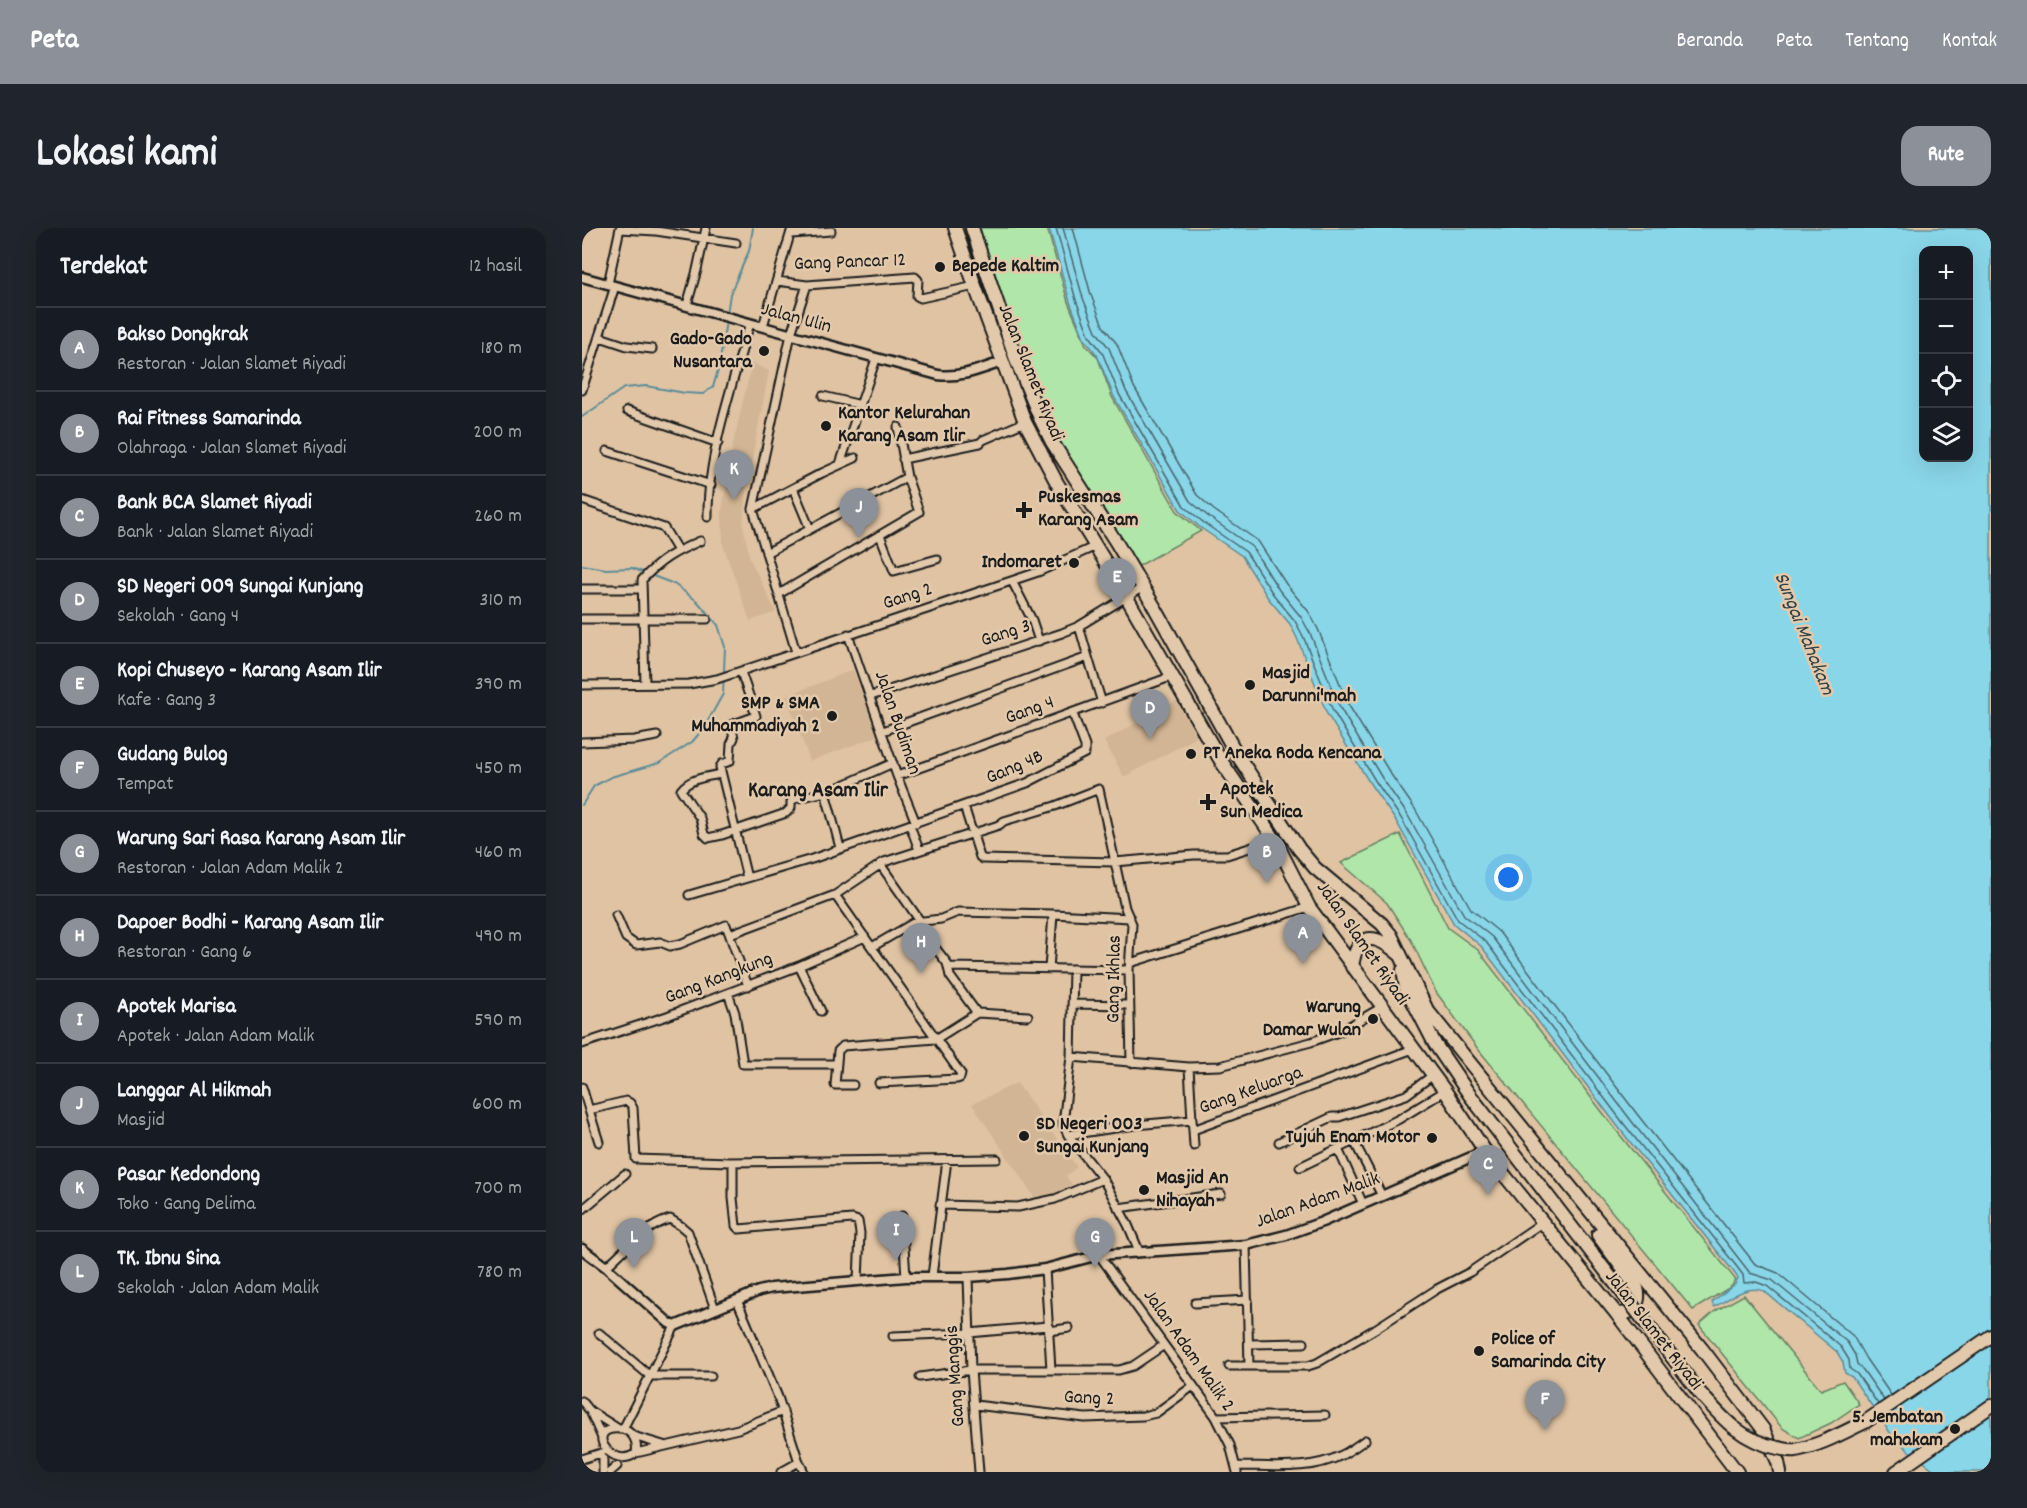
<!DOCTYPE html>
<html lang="id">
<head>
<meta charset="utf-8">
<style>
  body { margin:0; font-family:Dekko,sans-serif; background:#20242c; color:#f1f3f6 }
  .controls { position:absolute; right:18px; top:18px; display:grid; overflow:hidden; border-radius:12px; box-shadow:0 6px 24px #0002 }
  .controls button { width:54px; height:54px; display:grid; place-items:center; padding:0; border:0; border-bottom:2px solid #363941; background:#171b24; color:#f1f3f6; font:30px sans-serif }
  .you { position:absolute; left:927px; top:650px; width:21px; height:21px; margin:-15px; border:4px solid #fff; border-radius:50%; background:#1a73e8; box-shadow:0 0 0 9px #1a73e833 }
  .badge { display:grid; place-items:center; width:39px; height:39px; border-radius:50%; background:#8c9099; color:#fff; font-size:20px; font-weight:700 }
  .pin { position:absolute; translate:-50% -50px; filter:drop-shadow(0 2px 3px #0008) }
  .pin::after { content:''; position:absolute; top:32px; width:21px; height:18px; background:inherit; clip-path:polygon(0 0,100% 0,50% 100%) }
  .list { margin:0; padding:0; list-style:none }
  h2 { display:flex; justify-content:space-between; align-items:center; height:78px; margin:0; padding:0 24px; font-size:26px }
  h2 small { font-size:20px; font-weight:400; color:#9ea1a6 }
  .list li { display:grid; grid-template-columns:39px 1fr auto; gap:18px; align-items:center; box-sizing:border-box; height:84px; padding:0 24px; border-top:2px solid #363941 }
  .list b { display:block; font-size:22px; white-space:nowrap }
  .list p { margin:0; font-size:20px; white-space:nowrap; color:#9ea1a6 }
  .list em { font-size:20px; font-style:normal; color:#9ea1a6 }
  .icon { flex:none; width:33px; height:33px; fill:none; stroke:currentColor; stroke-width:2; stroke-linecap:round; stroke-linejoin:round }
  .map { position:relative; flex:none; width:1409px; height:1244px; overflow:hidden; border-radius:18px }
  header { display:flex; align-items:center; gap:36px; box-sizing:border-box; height:84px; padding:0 30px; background:#8c9099; color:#fff }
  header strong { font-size:28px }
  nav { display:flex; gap:33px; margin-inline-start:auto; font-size:21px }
  .intro { display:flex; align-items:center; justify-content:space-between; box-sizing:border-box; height:144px; padding:0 36px }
  h1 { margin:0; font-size:42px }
  .button { padding:15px 27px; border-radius:18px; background:#8c9099; color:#fff; font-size:21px; font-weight:700 }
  main { display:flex; gap:36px; padding:0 36px }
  aside { flex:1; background:#171b24; border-radius:18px; box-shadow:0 6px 24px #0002 }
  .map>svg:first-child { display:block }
  .built { fill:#d2b594 }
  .green { fill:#b0e6a9; stroke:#668162; stroke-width:1.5 }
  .water { fill:#89d6e9; stroke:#5d8c97; stroke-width:1.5; fill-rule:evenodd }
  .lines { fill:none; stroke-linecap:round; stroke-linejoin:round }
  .shore { stroke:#48666e; stroke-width:1.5 }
  .stream { stroke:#5d8c97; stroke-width:2 }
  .minor-casing { stroke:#1c1c1c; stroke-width:11 }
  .tertiary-casing { stroke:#1c1c1c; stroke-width:13 }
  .trunk-casing { stroke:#1c1c1c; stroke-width:16 }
  .minor { stroke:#e3c9ab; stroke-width:7 }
  .tertiary { stroke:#e3c9ab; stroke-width:8 }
  .trunk { stroke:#e3c9ab; stroke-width:12 }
  .trunk-bridge-casing { stroke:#1c1c1c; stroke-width:16; stroke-linecap:butt }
  .trunk-bridge { stroke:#e3c9ab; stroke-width:12 }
  .poi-dot { fill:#1c1c1c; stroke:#e3c9ab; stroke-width:2 }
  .labels { text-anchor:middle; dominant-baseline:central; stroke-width:5; stroke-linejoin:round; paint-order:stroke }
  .street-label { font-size:20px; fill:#1c1c1c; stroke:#e3c9ab }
  .poi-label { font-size:20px; font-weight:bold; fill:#1c1c1c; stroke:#e3c9ab; text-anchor:start }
  .water-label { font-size:21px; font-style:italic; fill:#324145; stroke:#e3c9ab }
  .quarter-label { font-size:22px; font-weight:bold; fill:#1c1c1c; stroke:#e3c9ab }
</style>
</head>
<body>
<header>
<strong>Peta</strong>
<nav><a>Beranda</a><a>Peta</a><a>Tentang</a><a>Kontak</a></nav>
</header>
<div class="intro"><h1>Lokasi kami</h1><a class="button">Rute</a></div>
<main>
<aside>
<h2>Terdekat<small>12 hasil</small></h2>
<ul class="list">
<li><span class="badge">A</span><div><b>Bakso Dongkrak</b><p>Restoran · Jalan Slamet Riyadi</p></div><em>180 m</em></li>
<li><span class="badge">B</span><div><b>Rai Fitness Samarinda</b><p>Olahraga · Jalan Slamet Riyadi</p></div><em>200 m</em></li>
<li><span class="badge">C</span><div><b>Bank BCA Slamet Riyadi</b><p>Bank · Jalan Slamet Riyadi</p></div><em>260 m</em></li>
<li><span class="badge">D</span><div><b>SD Negeri 009 Sungai Kunjang</b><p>Sekolah · Gang 4</p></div><em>310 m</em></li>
<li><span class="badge">E</span><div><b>Kopi Chuseyo - Karang Asam Ilir</b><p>Kafe · Gang 3</p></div><em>390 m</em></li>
<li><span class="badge">F</span><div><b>Gudang Bulog</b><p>Tempat</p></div><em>450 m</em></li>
<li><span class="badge">G</span><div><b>Warung Sari Rasa Karang Asam Ilir</b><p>Restoran · Jalan Adam Malik 2</p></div><em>460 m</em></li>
<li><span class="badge">H</span><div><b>Dapoer Bodhi - Karang Asam Ilir</b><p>Restoran · Gang 6</p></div><em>490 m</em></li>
<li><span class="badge">I</span><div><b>Apotek Marisa</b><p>Apotek · Jalan Adam Malik</p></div><em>590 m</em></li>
<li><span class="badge">J</span><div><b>Langgar Al Hikmah</b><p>Masjid</p></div><em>600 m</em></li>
<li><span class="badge">K</span><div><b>Pasar Kedondong</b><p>Toko · Gang Delima</p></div><em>700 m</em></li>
<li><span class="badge">L</span><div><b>TK. Ibnu Sina</b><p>Sekolah · Jalan Adam Malik</p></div><em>780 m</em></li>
</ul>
</aside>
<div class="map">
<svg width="1409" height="1244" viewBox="0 0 1409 1244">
  <rect width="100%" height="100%" fill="#dfc3a3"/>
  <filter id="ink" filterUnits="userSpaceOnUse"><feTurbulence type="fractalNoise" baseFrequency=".0167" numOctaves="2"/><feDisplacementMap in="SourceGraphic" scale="12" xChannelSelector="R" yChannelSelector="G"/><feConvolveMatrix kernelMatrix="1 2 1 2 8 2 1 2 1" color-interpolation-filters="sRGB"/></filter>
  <g filter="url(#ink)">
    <path class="built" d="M170,135L187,143L164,262L161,297L168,331L194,384L168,393L141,317L140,283L151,216Z
      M271,442L296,508L228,533L204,468Z
      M594,473L615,509L542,549L522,513Z
      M435,855L495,939L484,948L490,956L467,972H454L390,876Z"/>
    <path class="green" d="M398,0H465L486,74L504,117L516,130L530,169L595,283L619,303L555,339L472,206L431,101Z
      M818,606L866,700L896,722L1034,902L1153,1051L1150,1058L1111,1082L896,821L854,764L829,712L805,675L759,635Z
      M1162,1067L1239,1162L1261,1153L1277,1176L1249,1195L1217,1210L1200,1200L1117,1097L1133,1083Z"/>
    <path class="water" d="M467,0H1409V1244H1355L1327,1223L1309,1206L1270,1149L1263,1145L1261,1134L1255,1124L1182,1063C1164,1056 1148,1071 1132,1079L1130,1074L1153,1056L1156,1050L1151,1043L1037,900L899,718L872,696L814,593L789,557L745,486L715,410L708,396L686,370L660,328L619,300L598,282L532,169L515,127L502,110L488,74ZM1342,22H1386V230H1342Z"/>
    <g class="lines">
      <path class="shore" d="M474,0L494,72L507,107L520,124L537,166L602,278L622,295L664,324L691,366L713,393L721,408L751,483L794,554L819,590L876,692L904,714L1042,896L1155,1039L1161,1047L1162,1055L1174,1054L1185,1058L1259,1119L1267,1132L1268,1141L1275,1146L1296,1176
        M481,0L501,70L514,103L527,120L544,163L608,273L627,289L670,319L697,362L719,389L728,405L758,480L800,550L825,586L882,687L910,709L1048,891L1168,1045L1190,1052L1265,1114L1273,1127L1275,1136L1281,1142L1302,1172
        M491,0L509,67L521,98L535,116L552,159L615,267L632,282L676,313L704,356L727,384L736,401L766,476L808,545L833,581L889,681L917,704L1055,886L1173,1036L1196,1045L1271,1108L1284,1131L1309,1167"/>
      <path class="stream" d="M0,189L42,160L64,158L103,165L121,166L131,159L137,139L148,66L167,23L171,0
        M0,337L24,341L50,340L92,356L115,373L136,397L143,419L141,466L122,500L110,514L77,535L29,549L12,558L0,577"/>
      <g class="minor-casing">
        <path id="minor" d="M38,1L74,3L154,15
          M210,6L249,3
          M195,53L225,57L333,49L336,52L335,68L339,70L393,58
          M26,56L38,0
          M105,77L115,42L124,0
          M181,98L210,0
          M18,109L45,118L70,121
          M0,162L33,58
          M241,168L279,177
          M45,183L136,215
          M25,223L129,257
          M321,231L398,215L401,212L443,194
          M258,236L294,131
          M211,260L228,301
          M0,272L82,300L96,323
          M171,281L240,245L273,230
          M126,289C125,229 151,154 168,95
          M298,307L312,343L355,331
          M184,325L325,249
          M430,353L450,392L457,413
          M0,361H60
          M197,366L337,284L325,249L316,199
          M0,391H125
          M266,406L315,548L334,595
          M214,424L171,281L209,106L225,57
          M506,429L520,475
          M159,444L174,488L149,497L152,510L149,516L148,533L140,536L138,539L165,650
          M63,456L60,352C79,331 93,324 118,313
          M0,457L107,456L135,451L456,344L514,318
          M289,468L480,405L497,398L561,359
          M301,503L506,429L497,398
          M0,514L52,512L75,508
          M139,546C125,549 108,550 99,562L118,590L122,606L126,610L140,607L204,585L209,580V574L212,571L248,563L311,535
          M315,548L591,448
          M243,565C249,583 253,601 258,620
          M382,578L398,629L401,631L533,634L612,627H645L693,612
          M328,597L337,622
          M298,636L338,693
          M107,667L230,631L445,555L503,525V518L491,486
          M34,687L44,710L54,717L78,714L88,718L98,716L144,697L166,758
          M333,694L365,735L368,748L395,785L446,788
          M148,706L253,667
          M290,719L333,694L359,691L376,684L471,686L548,690
          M548,735L727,679
          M217,738L239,783
          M367,739L547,742
          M467,741L471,686
          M491,741L489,829L481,896L486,907L521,951L546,997L557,1023
          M146,765L153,785L161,836H254
          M490,776L547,777
          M0,816L85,788L217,738L283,709
          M489,829L607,839L638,838L729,814L759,803L800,779
          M607,839L610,892
          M297,855L375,851L378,850L379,846L253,667L302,634L417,597L422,593L473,578L517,561L543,680L550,696L547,742L549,835
          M271,857H253L256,823L261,818L354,811L395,785
          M0,859L7,882L44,873L48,875L51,880L54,931L148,934L415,931
          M7,882L17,914
          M611,902L612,918
          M486,907L553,897L610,892L611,902L831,821
          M772,913L800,968
          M697,914L750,889H757L824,867L851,847
          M756,921L781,976
          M151,934V970L154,998L157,1001L270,991L276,993L278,1005L276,1053
          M718,939L817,891L863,863
          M358,977L436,979L473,971L521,951
          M536,980L639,966
          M0,982L43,946
          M320,988L324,1049
          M664,1017L667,1138
          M517,1027L634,1189L648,1217L655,1244
          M24,1039C43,1022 63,998 88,991L99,998L106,1004L133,1081
          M463,1041L469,1142
          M350,1048L365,932
          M386,1049L389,1142L397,1244
          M155,1072L196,1169L217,1234L222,1244
          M613,1075L666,1072
          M467,1103L487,1100
          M17,1105L68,1148H129
          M311,1108L387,1105L466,1098
          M667,1116L722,1115
          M647,1138H726L735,1135L793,1101L855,1061L888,1044L961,994
          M338,1149L389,1142H537L551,1138L582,1117
          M0,1173L8,1183L20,1210
          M393,1177L503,1190L561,1188L574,1185L611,1158
          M8,1183L35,1200
          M634,1189L743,1187
          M41,1201L93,1098
          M51,1208L81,1217
          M54,1225C56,1214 51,1202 38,1201C0,1198 30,1244 54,1225L156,1201L201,1183
          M0,1231L19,1225
          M655,1238C690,1238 728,1243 760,1227C768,1223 776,1217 783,1212
          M21,1244V1230
          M28,1244L35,1238
          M199,1244L217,1234"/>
      </g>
      <g class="tertiary-casing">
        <path id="tertiary" d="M0,49L356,147C378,150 399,141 420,134
          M0,1021L24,1039L87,1095L93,1098L177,1063L190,1060L324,1049H386L426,1046L463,1041L517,1027L664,1017L704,1007L740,994L903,923"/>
      </g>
      <g class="trunk-casing">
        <path id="trunk" d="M373,0L393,58L443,194L475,255L544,368L639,533L693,612L727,679L863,863L903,923L1034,1085L1155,1244
          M390,0L435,134L458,190L470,214L534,314L573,380L654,525L717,621L733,640L800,696L809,707L845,782L1120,1121L1181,1201L1196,1234L1198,1244
          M770,739C775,703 793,705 817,726
          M821,742L824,760L853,816
          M1016,1007L1055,1060C1059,1074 1051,1089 1034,1085
          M1283,1194L1409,1108
          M1314,1244L1409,1178"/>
      </g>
      <use href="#minor" class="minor"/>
      <use href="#tertiary" class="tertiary"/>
      <use href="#trunk" class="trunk"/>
      <g class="trunk-bridge-casing">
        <path id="trunk-bridge" d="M853,816L887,866L1118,1165C1141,1191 1160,1213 1196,1220C1202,1221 1208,1223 1214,1222C1239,1217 1260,1205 1283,1194"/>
      </g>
      <use href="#trunk-bridge" class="trunk-bridge"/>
    </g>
  </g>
  <g class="poi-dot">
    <circle cx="358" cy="39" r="6"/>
    <circle cx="182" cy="123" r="6"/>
    <circle cx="244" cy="198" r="6"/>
    <path d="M439 273h6v6h6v6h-6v6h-6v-6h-6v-6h6z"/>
    <circle cx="492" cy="335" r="6"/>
    <circle cx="668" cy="457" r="6"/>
    <circle cx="250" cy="488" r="6"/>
    <circle cx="609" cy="526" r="6"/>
    <path d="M623 565h6v6h6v6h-6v6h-6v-6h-6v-6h6z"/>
    <circle cx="791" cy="791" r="6"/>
    <circle cx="442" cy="908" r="6"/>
    <circle cx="850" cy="910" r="6"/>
    <circle cx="562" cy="962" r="6"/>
    <circle cx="897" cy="1123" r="6"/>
    <circle cx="1373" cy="1201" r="6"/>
  </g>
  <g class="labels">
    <g class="street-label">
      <text transform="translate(268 35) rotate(-2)">Gang Pancar 12</text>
      <text transform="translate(214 91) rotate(15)">Jalan Ulin</text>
      <text transform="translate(448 145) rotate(68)">Jalan Slamet Riyadi</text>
      <text transform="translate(326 369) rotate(-18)">Gang 2</text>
      <text transform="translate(424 406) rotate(-18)">Gang 3</text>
      <text transform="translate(448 483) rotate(-20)">Gang 4</text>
      <text transform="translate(315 495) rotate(71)">Jalan Budiman</text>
      <text transform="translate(433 540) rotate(-23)">Gang 4B</text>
      <text transform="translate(780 716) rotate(55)">Jalan Slamet Riyadi</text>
      <text transform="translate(137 751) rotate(-21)">Gang Kangkung</text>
      <text transform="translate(533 751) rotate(-89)">Gang Ikhlas</text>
      <text transform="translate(669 863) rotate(-20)">Gang Keluarga</text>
      <text transform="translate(736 973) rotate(-20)">Jalan Adam Malik</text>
      <text transform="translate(1071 1103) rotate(52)">Jalan Slamet Riyadi</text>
      <text transform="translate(606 1123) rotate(55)">Jalan Adam Malik 2</text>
      <text transform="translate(374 1148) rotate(-94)">Gang Manggis</text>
      <text transform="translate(507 1171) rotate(3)">Gang 2</text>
    </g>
    <g class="poi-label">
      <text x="370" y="39">Bepede Kaltim</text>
      <text x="170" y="112" text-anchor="end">Gado-Gado<tspan x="170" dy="23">Nusantara</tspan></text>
      <text x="256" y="186">Kantor Kelurahan<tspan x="256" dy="23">Karang Asam Ilir</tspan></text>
      <text x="456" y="270">Puskesmas<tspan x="456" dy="23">Karang Asam</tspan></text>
      <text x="480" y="335" text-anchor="end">Indomaret</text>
      <text x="680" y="446">Masjid<tspan x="680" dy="23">Darunni'mah</tspan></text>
      <text x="238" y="476" text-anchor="end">SMP &amp; SMA<tspan x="238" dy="23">Muhammadiyah 2</tspan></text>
      <text x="621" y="526">PT Aneka Roda Kencana</text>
      <text x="638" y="562">Apotek<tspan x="638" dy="23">Sun Medica</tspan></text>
      <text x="779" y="780" text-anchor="end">Warung<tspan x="779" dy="23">Damar Wulan</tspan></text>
      <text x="454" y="897">SD Negeri 003<tspan x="454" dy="23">Sungai Kunjang</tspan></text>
      <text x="838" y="910" text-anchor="end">Tujuh Enam Motor</text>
      <text x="574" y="951">Masjid An<tspan x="574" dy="23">Nihayah</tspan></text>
      <text x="909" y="1112">Police of<tspan x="909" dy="23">Samarinda City</tspan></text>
      <text x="1361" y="1190" text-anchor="end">5. Jembatan<tspan x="1361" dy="23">mahakam</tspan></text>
    </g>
    <g class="water-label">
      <text transform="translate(1221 406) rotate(68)">Sungai Mahakam</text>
    </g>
    <g class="quarter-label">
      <text x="236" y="563">Karang Asam Ilir</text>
    </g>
  </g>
</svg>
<div class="controls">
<button>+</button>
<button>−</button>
<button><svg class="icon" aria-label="locate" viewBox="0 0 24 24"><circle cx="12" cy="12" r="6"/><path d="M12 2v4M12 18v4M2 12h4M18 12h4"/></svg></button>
<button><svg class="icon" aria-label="layers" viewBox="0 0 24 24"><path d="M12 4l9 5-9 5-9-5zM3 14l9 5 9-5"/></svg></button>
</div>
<div class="you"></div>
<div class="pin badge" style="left:721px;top:736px">A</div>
<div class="pin badge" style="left:685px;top:655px">B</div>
<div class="pin badge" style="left:906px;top:967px">C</div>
<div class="pin badge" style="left:568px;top:511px">D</div>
<div class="pin badge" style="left:535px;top:380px">E</div>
<div class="pin badge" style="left:963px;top:1202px">F</div>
<div class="pin badge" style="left:513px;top:1040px">G</div>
<div class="pin badge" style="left:339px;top:745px">H</div>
<div class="pin badge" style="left:314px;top:1033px">I</div>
<div class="pin badge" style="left:277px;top:310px">J</div>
<div class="pin badge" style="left:152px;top:272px">K</div>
<div class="pin badge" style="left:52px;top:1040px">L</div>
</div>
</main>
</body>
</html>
